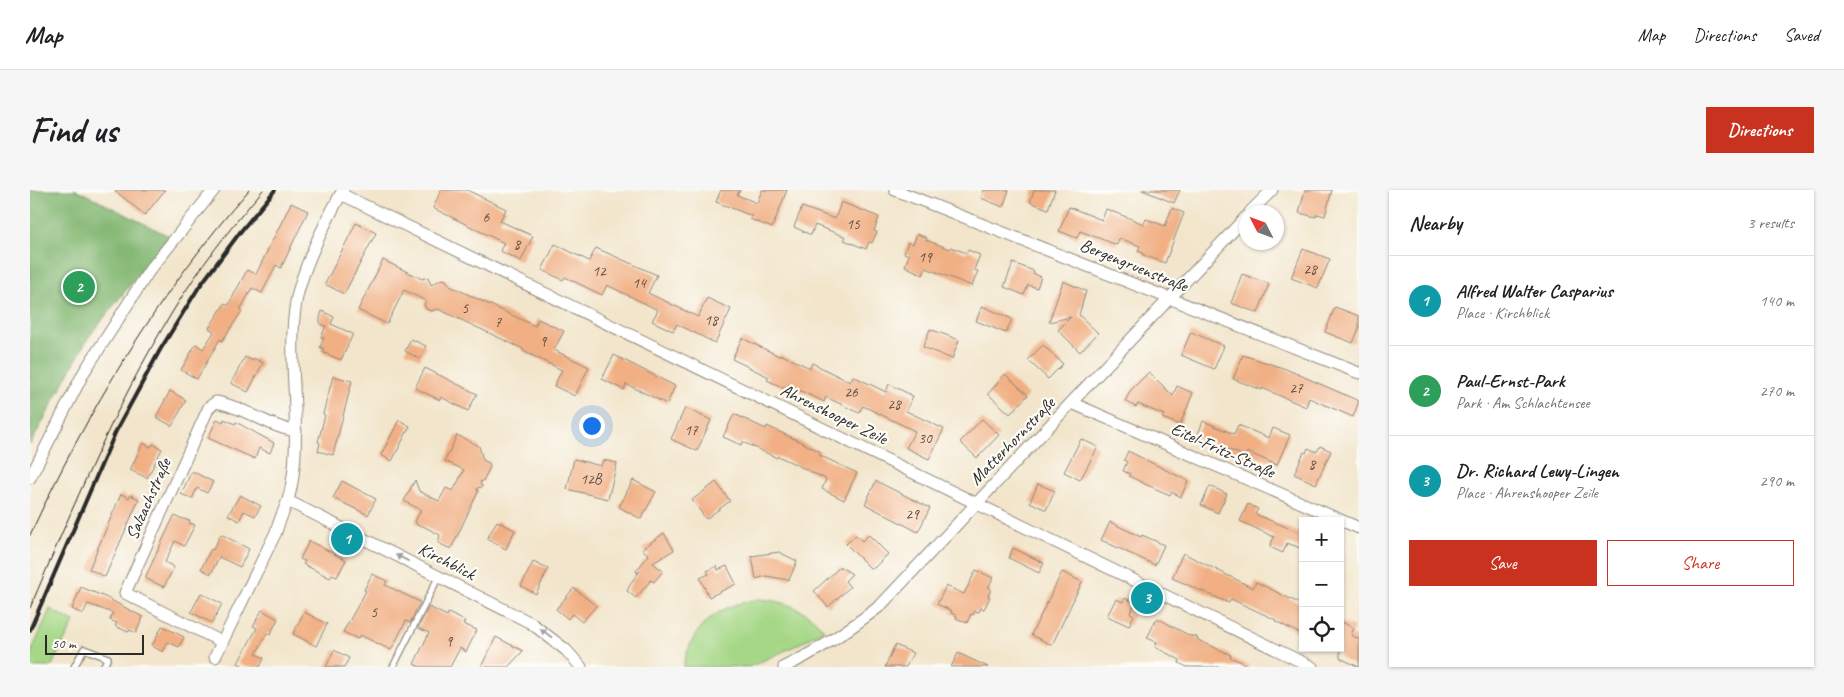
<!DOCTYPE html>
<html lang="en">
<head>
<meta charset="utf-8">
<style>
  body { margin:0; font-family:Caveat,sans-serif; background:#f6f6f6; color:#202124 }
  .controls { position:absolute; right:15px; bottom:15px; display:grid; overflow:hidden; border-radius:0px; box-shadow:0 1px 4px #0004 }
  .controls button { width:45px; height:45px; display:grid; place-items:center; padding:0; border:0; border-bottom:1px solid #e0e0e0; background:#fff; color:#202124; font:25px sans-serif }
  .compass { position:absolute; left:1209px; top:15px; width:45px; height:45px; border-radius:50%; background:#fff; box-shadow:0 1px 4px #0004; rotate:312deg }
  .scale { position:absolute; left:15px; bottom:12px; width:99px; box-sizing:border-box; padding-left:5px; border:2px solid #2b2b2b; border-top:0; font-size:14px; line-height:18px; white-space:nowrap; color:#2b2b2b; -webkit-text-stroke:4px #fdfcf7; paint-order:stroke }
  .you { position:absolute; left:561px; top:235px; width:18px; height:18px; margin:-12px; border:4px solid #fff; border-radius:50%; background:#1a73e8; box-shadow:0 0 0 8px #1a73e833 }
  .badge { display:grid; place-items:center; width:32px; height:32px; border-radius:50%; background:#c8321e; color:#fff; font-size:16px; font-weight:700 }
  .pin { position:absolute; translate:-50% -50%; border:2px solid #fff; box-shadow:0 1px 5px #0006 }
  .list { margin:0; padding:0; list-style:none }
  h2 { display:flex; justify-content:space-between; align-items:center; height:65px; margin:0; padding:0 20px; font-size:21px }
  h2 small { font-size:16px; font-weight:400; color:#757577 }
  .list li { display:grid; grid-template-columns:32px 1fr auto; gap:15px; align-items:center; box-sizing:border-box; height:90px; padding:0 20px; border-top:1px solid #e0e0e0 }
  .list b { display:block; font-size:19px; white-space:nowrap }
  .list p { margin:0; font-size:16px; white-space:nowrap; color:#757577 }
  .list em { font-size:16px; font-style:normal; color:#757577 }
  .actions { display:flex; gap:10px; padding:15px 20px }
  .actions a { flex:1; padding:11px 0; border:1px solid #c8321e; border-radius:0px; text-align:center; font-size:18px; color:#c8321e }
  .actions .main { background:#c8321e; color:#fff }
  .icon { flex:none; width:28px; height:28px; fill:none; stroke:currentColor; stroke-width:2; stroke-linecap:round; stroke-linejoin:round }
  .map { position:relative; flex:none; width:1329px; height:477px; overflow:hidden; border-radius:0px }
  header { display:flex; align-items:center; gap:30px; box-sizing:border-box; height:70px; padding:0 25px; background:#fff; border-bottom:1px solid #e0e0e0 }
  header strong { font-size:24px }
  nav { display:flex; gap:28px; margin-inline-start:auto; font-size:18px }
  .intro { display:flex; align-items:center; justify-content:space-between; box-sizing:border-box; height:120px; padding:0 30px }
  h1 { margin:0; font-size:35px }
  .button { padding:12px 22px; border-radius:0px; background:#c8321e; color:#fff; font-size:18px; font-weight:700 }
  main { display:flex; gap:30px; padding:0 30px }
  aside { flex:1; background:#fff; border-radius:0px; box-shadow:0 1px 4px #0004 }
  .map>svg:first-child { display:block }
  .green { fill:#a5d786; stroke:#688158 }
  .forest { fill:#84b873; stroke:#58724f }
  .building { fill:#f1af83 }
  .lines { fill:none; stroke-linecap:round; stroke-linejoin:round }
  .service-casing { stroke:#8e887b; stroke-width:8 }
  .minor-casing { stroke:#8e887b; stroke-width:13 }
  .service { stroke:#fff; stroke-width:5.5 }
  .minor { stroke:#fff; stroke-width:11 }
  .tram { stroke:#2b2b2b; stroke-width:1 }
  .rail { stroke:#2b2b2b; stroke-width:4 }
  .oneway { fill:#a0a0a0 }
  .labels { text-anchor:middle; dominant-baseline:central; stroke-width:4.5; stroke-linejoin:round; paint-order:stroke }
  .number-label { font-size:15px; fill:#5c4c41 }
  .street-label { font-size:18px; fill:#2b2b2b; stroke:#fdfcf7 }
</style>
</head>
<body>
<header>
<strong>Map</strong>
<nav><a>Map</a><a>Directions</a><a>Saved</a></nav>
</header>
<div class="intro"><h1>Find us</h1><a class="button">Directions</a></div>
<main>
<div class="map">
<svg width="1329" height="477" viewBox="0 0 1329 477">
  <rect width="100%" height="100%" fill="#fdfcf7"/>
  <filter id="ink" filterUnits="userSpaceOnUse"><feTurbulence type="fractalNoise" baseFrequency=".02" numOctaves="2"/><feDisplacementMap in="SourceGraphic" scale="10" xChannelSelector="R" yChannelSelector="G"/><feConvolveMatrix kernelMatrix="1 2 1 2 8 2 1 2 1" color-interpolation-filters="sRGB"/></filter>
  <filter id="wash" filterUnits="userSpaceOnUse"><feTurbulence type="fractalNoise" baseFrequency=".0096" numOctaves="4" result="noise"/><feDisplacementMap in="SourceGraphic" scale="20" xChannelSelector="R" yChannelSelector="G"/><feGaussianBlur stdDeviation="1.12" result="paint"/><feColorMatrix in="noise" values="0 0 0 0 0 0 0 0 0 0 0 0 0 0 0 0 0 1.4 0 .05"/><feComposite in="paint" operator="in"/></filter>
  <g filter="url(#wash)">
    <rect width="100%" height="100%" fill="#f2e5cb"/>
    <path class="green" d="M729,409C755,411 777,419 794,440L765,456L719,477H653C662,435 688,415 729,409Z
      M20,419L44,432L21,477H0V465Z"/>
    <path class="forest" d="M0,0H47L139,46L58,148L0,255Z"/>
    <g id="blocks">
      <path class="building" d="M84,0H135L115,25Z
        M411,0H437L476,19L470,31L503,46L491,71L470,61L474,53L403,18Z
        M691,0H710L707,5L727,13L732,0H757L742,38L720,29L722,26L686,12Z
        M954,0H979L973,17L951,8Z
        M1004,0H1025L1018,19L1000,12Z
        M1112,0H1150L1144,13Z
        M1275,0H1302L1295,26L1287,24L1286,27L1269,23Z
        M811,12L849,27L844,41L847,42L842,53L839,52L836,59L814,50L816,47L785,35L781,45L764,37L772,17L805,29Z
        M261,13L278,21L251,78L246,75L232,103L222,98L210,120L212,121L192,151L190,149L167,189L151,180L166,154L173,159L184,142L179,138L195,113L198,116L217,80L226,84Z
        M1039,17L1072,30L1076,19L1114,34L1116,29L1135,36L1142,18L1154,23L1135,73L1113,65V63L1108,61L1110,56L1089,48L1087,55L1050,41L1047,48L1029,41Z
        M326,33L346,43L314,104L295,94Z
        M887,44L897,48L896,50L920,59L921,57L936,63L938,60L950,65L944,80L948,81L942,96L896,78L893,85L875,76L879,65L874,63L878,52L883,54Z
        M525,54L559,71L566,58L627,85L618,103L668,127L677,108L701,119L685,153L647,134L643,141L622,131L628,120L577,95L572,105L535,87L533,90L512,80Z
        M1273,59L1300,69L1288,98L1261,88Z
        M353,70L392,89L398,87L401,95L412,89L416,90L420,96L505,136L508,129L534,141L524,160L559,177L545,206L524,196L532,180L493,161V159L408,119L401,121L396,119L394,114L396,111L374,100L357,134L328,120Z
        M983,73L1004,81L1003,83L1011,87L1007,98L998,95L994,105L974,97Z
        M1212,84L1239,94L1228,123L1201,113Z
        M1033,91L1056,101L1049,125L1068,143L1050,162L1028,140L1041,127L1019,132Z
        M952,116L982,129L976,143L946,131Z
        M1305,117L1329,126V138L1323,153L1295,142Z
        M292,121L304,127L301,134L323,144L311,170L292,162L294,159L290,157L294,148L291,147L296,136L290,134V128Z
        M900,139L929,150L922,169L893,157Z
        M1161,142L1194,156L1184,179L1151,165Z
        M712,148L749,166L750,164L780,178L782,173L820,192L823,186L856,202L859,194L883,206L876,221L914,239L899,269L876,258L885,241L833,216L829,223L796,207L794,212L758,195L756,199L737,190L739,187L702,169Z
        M381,149L396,156L390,169L375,161Z
        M1013,155L1033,174L1018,189L998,170Z
        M584,165L645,196L637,214L596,194L594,200L572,189Z
        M1213,165L1256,179L1329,211L1323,227L1279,208L1276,217L1232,198V200L1203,189Z
        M215,167L223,171L224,168L233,173L218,202L201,193Z
        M395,178L447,204L438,221L411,207L410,210L385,198Z
        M1119,182L1143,206L1147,196L1163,203L1150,235L1132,228L1134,225L1108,214L1106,217L1095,211L1101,200Z
        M975,184L998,205L980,224L958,204Z
        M303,186L322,191L303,265L288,261L290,253L288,252L295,225L293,224Z
        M140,201L156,210L142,236L126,227Z
        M655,218L681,230L667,261L641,249Z
        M704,224L736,239L737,236L771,252L791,262L789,265L827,283L814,310L792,299L796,289L748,266L747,268L713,252L711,255L693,247Z
        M187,229L193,232L194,229L205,234L206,232L244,253L240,263L229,258L225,269L178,248Z
        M952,229L969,245L947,268L930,252Z
        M369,230L380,236L362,271L351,265Z
        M1173,231L1204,244L1208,235L1239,248L1243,238L1260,245L1247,275L1217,262L1215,266L1167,247Z
        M427,245L449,256L453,270L459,273L460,277L453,291L450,292L452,297L447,298L448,302L421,359L408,353L410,345L393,336L387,335L385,331L391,320L374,311L385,290L389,301L409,311L416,298L423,301L434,280L415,271Z
        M1051,249L1068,257L1050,290L1034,282Z
        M113,253L121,257L123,254L132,259L117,288L100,280Z
        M1290,256L1301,261L1286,294L1264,284L1274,262L1276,263L1278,258L1287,262Z
        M1098,261L1158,291L1151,307L1142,302L1140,305L1117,295L1099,286L1100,284L1093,281L1097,272L1094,270Z
        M544,269L571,276L573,270L587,273L578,309L537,299Z
        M162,281L183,292L177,303L167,298L162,309L151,304Z
        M603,290L626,302L611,329L589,317Z
        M312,291L346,309L338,325L303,308Z
        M846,291L900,318L888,342L835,314Z
        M686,292L700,311L676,329L662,310Z
        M1008,294L1025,301L1016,320L1000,312Z
        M1180,296L1197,304L1188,323L1171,315Z
        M91,304L99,308L100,305L109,309L75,387L59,379Z
        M210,305L231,316L225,326L214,321L209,331L198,325Z
        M1218,314L1228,319L1225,324L1273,344V359L1257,353L1253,363L1240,357L1244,347L1210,331Z
        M144,326L160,331L159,333L165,335L154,356L145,351L135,372L144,377L134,397L115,388Z
        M467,331L485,340L476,359L457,349Z
        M1080,332L1111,347L1112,345L1134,355L1125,375L1071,350Z
        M634,343L644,360L623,373L633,381L624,392L621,390L606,408L597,401L602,391L610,381L607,383L606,381L619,365L612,359Z
        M191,344L219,359L210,377L189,367L181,384L171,379L181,359L183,360Z
        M826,345L832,351L839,345L858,364L844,378H840L816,354Z
        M279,351L316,370L307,387L302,385L300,388L273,374L275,371L270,369Z
        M983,358L1014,373L1009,383L979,368Z
        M749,362L767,371L759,390L736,386L726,389L722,366Z
        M1153,363L1223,398L1226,392L1273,415V445L1245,431L1246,430L1201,409L1199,413L1142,388Z
        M503,372L518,379L506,404L491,396Z
        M687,376L688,380L697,376L706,394L679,407L670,388L679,384L677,381Z
        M810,377L822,384L815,391L820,397L798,417L784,401Z
        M946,380L963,388L958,398L961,399L958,406L960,407L954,419L951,418L949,422L945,421L943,425L941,424L937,433L926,428L927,426L921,423L922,421L907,414L916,396L934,404Z
        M1032,382L1052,392L1022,455L1001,445Z
        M342,384L357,391L355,395L390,412L380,433L376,431L361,460L330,445L328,449L313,442L336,401L334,400Z
        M51,397L75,407L113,427L106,443L100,440L98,442L85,436L87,433L80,430L83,423L58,414L53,424L42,419Z
        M544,398L566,416L552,432L542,424L538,429L526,419Z
        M171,403L192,414L182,433L161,422Z
        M1095,408L1105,413L1100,423L1104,425L1099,436L1077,426L1086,409L1093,412Z
        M399,417L417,426L418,423L435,431L433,434L447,440L436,462L430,458L420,477H390L384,474L399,443L388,438Z
        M232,420L248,429L240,445L237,443L226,464L234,468L230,477H215L208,473L227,438L223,436Z
        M274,422L297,434L286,456L263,444Z
        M1127,428L1160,446H1166L1168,450L1201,465L1200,467L1222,477H1157L1149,473L1150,470L1125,457L1127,452L1117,448Z
        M1310,431L1324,438L1321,445L1329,449V477L1310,468Z
        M132,436L154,447L149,457L138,452L133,462L122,456Z
        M466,447L493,461L478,477H451Z
        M865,455L883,463L876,477H855Z
        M304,460L319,468L314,477H296Z
        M928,463L958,477H921Z"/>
    </g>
  </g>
  <g filter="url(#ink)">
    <use href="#blocks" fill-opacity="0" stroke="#8e887b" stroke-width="1"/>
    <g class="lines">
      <g class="service-casing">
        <path id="service" d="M44,477L54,459L78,468L73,477
          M363,477L409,386"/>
      </g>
      <g class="minor-casing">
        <path id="minor" d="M865,0L1329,183
          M311,4L1282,477
          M1220,22L1242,0
          M1042,213L1329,338
          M0,288L54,182L78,145L119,81L184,0
          M258,311L501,433L536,460L551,477
          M192,452L95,403L179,217L186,212C215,217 238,237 266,241
          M185,467L246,342C249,331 254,321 258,310C261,300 263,287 264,277C270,222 257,166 266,112C272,78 296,31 313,0
          M754,477C789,461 820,439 850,416L1216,27"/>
      </g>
      <use href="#service" class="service"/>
      <use href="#minor" class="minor"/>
      <path class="tram" d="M0,345C57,221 129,103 219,0
        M0,418C43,317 85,215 143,121C169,78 200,38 233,0"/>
      <path class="rail" d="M0,440L86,241L130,160L169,97L211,41L245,0"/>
    </g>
    <defs><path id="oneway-solid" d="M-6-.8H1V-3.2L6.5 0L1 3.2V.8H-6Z" transform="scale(1.25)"/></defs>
    <g class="oneway">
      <use href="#oneway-solid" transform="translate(372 368) rotate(-154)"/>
      <use href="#oneway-solid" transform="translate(516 443) rotate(-143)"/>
    </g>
  </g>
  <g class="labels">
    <g class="number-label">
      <text x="456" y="27">6</text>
      <text x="823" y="34">15</text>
      <text x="487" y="54">8</text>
      <text x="895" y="67">19</text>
      <text x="1280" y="79">28</text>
      <text x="569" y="81">12</text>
      <text x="609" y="93">14</text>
      <text x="435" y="118">5</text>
      <text x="681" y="130">18</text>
      <text x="468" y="132">7</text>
      <text x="513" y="151">9</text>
      <text x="1266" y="198">27</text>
      <text x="821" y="202">26</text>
      <text x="864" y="214">28</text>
      <text x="661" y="240">17</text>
      <text x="895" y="248">30</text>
      <text x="1282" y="274">8</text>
      <text x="561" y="289">12B</text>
      <text x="882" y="324">29</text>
      <text x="344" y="422">5</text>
      <text x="419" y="451">9</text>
    </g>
    <g class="street-label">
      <text transform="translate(1104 75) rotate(22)">Bergengruenstraße</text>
      <text transform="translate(804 224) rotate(26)">Ahrenshooper Zeile</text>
      <text transform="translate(982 251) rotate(-46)">Matterhornstraße</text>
      <text transform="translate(1193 260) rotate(24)">Eitel-Fritz-Straße</text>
      <text transform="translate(118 309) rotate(-66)">Salzachstraße</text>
      <text transform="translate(417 371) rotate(27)">Kirchblick</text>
    </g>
  </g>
</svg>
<div class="controls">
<button>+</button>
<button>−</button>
<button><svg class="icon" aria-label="locate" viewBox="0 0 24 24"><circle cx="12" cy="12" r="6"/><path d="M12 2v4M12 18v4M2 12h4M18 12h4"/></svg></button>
</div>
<svg class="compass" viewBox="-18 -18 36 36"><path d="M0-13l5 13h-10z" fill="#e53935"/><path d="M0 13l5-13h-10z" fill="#757577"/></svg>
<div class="scale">50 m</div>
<div class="you"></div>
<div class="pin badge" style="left:317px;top:349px;background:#0f9aa8">1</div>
<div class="pin badge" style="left:49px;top:97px;background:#2e9e5b">2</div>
<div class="pin badge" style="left:1117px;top:408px;background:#0f9aa8">3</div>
</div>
<aside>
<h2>Nearby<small>3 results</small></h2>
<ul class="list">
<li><span class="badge" style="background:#0f9aa8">1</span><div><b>Alfred Walter Casparius</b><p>Place · Kirchblick</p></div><em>140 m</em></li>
<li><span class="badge" style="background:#2e9e5b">2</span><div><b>Paul-Ernst-Park</b><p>Park · Am Schlachtensee</p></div><em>270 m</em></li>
<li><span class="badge" style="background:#0f9aa8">3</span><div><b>Dr. Richard Lewy-Lingen</b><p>Place · Ahrenshooper Zeile</p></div><em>290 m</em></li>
</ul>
<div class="actions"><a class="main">Save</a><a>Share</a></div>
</aside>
</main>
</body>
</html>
